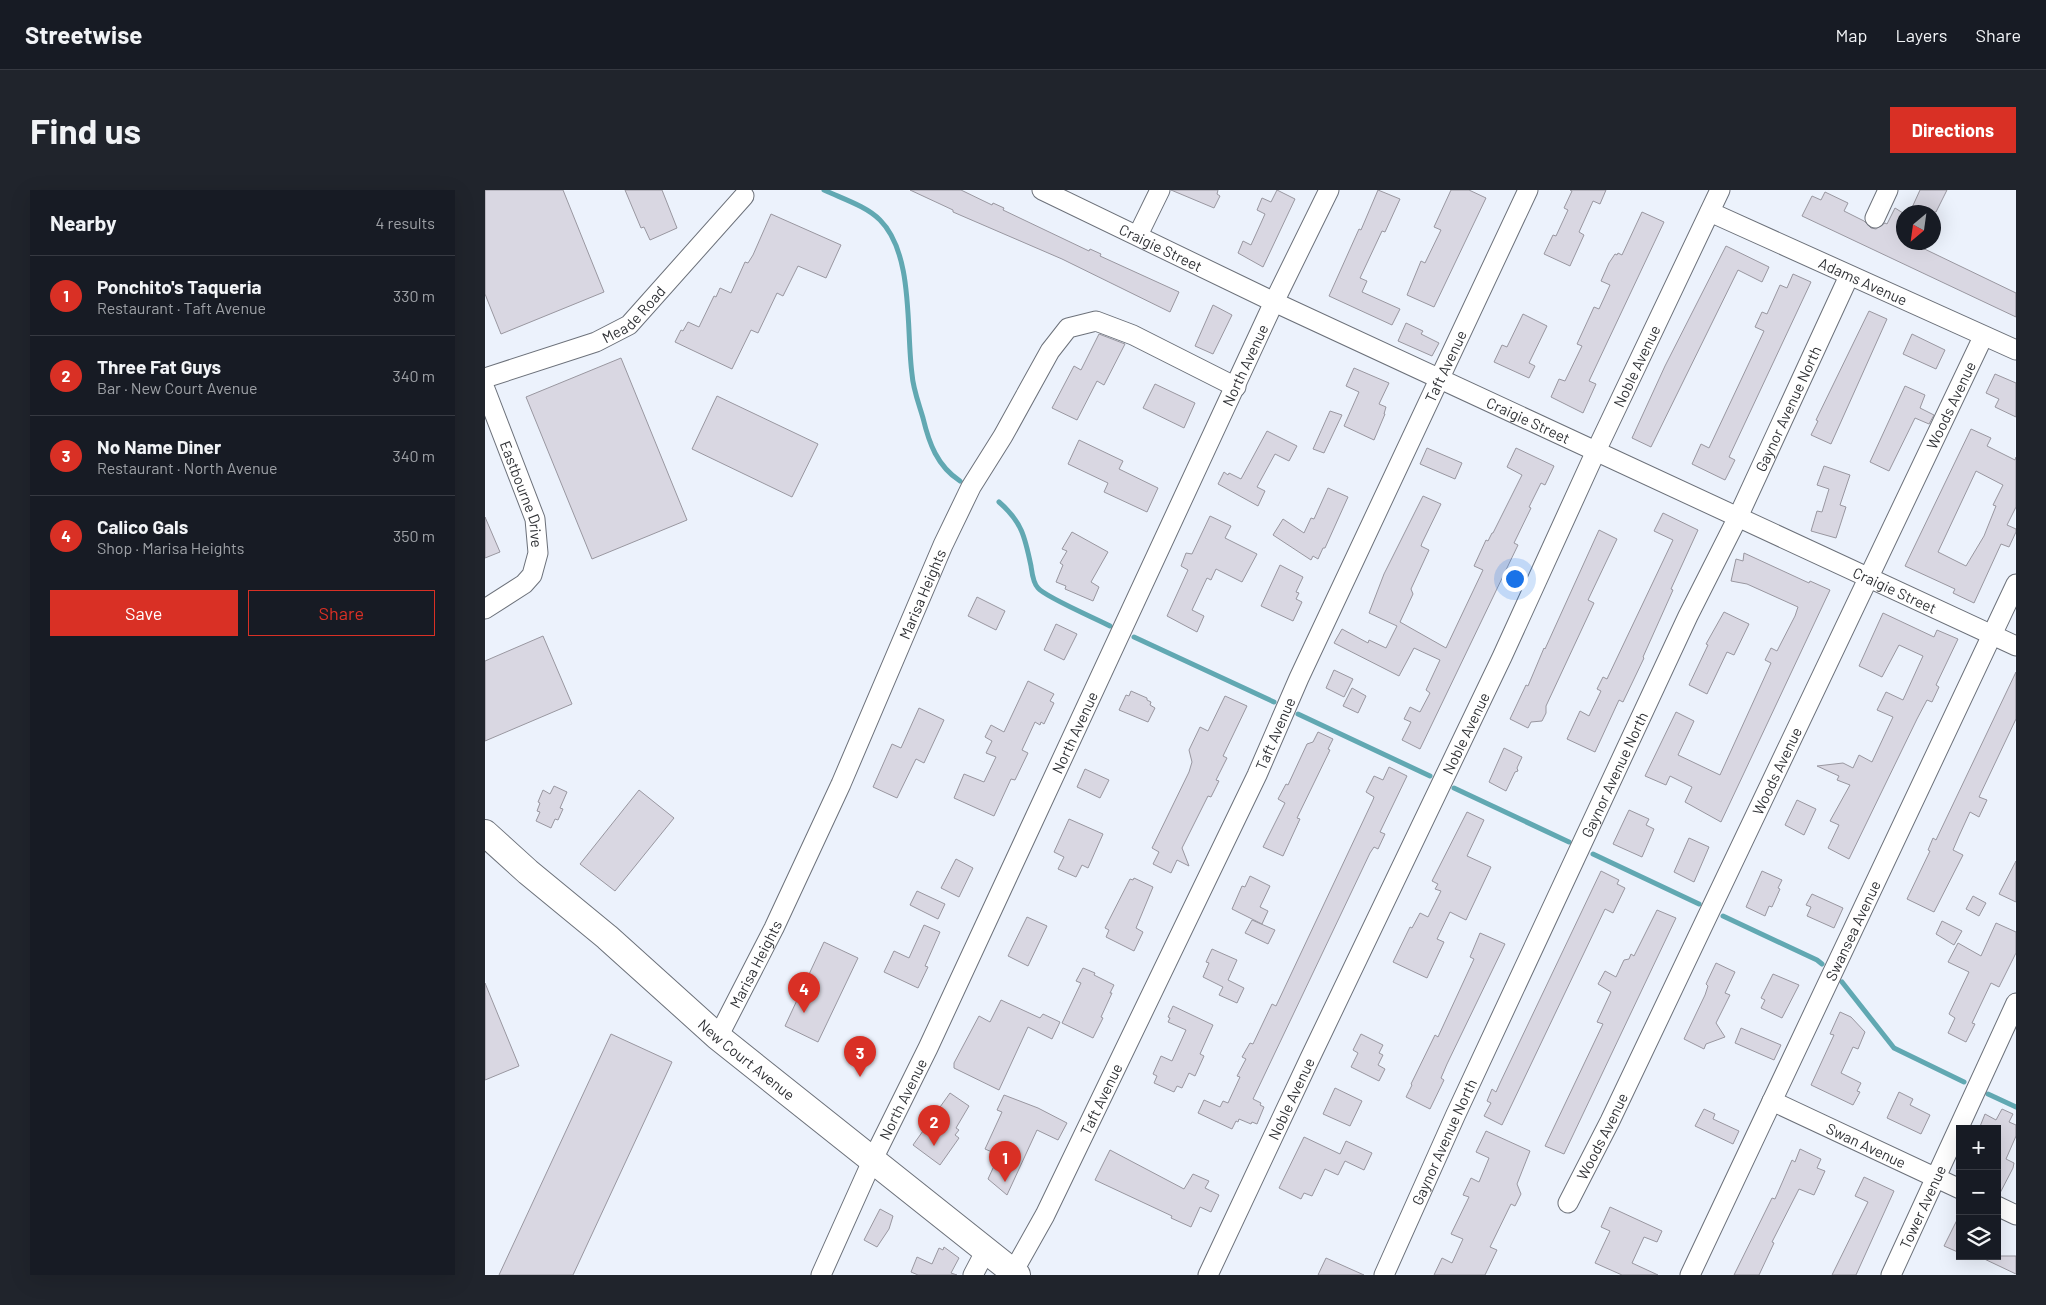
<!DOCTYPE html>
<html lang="en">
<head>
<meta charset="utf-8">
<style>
  body { margin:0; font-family:Barlow,sans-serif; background:#20242c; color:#f1f3f6 }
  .controls { position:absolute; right:15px; bottom:15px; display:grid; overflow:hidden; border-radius:0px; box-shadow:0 5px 20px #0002 }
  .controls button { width:45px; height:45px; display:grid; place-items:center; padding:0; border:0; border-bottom:1px solid #363941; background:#171b24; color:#f1f3f6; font:25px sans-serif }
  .compass { position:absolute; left:1411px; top:15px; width:45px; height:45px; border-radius:50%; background:#171b24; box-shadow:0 5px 20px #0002; rotate:209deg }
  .you { position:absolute; left:1029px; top:388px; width:18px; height:18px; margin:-12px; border:4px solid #fff; border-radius:50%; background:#1a73e8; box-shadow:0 0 0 8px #1a73e833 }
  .badge { display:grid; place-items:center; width:32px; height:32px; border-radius:50%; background:#d93025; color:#fff; font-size:16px; font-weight:700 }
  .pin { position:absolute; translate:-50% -41px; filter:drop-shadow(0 1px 2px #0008) }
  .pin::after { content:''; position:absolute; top:26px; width:18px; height:15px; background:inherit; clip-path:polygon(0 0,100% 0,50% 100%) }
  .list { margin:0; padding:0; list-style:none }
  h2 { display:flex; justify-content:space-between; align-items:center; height:65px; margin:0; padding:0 20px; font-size:21px }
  h2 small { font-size:16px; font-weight:400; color:#9ea1a6 }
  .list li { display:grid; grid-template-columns:32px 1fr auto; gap:15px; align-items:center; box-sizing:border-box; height:80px; padding:0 20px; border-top:1px solid #363941 }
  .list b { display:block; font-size:19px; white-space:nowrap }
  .list p { margin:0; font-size:16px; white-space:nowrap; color:#9ea1a6 }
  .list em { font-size:16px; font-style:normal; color:#9ea1a6 }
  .actions { display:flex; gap:10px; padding:15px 20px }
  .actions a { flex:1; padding:11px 0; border:1px solid #d93025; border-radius:0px; text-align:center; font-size:18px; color:#d93025 }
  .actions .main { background:#d93025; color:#fff }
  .icon { flex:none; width:28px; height:28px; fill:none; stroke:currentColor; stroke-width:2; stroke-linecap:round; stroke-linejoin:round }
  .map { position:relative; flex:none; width:1531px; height:1085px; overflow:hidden; border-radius:0px }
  header { display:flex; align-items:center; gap:30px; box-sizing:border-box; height:70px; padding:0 25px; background:#171b24; border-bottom:1px solid #363941 }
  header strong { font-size:24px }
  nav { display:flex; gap:28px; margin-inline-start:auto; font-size:18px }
  .intro { display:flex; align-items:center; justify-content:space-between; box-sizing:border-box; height:120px; padding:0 30px }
  h1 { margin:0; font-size:35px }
  .button { padding:12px 22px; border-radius:0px; background:#d93025; color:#fff; font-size:18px; font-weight:700 }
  main { display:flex; gap:30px; padding:0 30px }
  aside { flex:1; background:#171b24; border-radius:0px; box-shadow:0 5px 20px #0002 }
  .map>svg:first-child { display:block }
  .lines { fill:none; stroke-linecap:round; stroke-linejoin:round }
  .stream { stroke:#61a8b2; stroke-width:5 }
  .building { fill:#d9d7e2; stroke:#9997a0; fill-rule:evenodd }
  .street-casing { stroke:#6c717a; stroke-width:21 }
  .secondary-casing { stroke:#6c717a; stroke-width:28 }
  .street { stroke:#fff; stroke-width:19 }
  .secondary { stroke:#fff; stroke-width:26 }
  .labels { text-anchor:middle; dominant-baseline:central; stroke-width:4; stroke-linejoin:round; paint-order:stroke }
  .street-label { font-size:15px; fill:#313337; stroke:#fff }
</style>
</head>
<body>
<header>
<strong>Streetwise</strong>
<nav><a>Map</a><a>Layers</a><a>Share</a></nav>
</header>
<div class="intro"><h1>Find us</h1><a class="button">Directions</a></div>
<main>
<aside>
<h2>Nearby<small>4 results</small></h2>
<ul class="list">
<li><span class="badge">1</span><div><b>Ponchito's Taqueria</b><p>Restaurant · Taft Avenue</p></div><em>330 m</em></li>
<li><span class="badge">2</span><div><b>Three Fat Guys</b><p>Bar · New Court Avenue</p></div><em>340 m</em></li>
<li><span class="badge">3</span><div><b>No Name Diner</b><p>Restaurant · North Avenue</p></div><em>340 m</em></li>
<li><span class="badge">4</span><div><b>Calico Gals</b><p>Shop · Marisa Heights</p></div><em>350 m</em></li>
</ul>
<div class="actions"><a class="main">Save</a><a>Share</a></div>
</aside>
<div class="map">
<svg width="1531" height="1085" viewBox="0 0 1531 1085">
  <rect width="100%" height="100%" fill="#ecf2fc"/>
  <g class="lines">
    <path class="stream" d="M339,0C358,9 381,16 395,30C429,64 421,140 427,184C428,199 434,214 438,228C444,253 452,276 475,291
      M514,312C537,332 540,347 546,376C547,383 548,393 553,398C560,407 612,429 625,436
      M649,447L789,512
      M813,524L945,586
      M969,598L1084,652
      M1108,664L1214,714
      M1238,726L1332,770L1337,774
      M1357,792L1409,858L1479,892
      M1503,904L1531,917"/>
  </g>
  <path class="building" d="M0,0H78L119,102L16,144L0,104Z
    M140,0H177L192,38L165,50L159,37L156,38Z
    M425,0H476L507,15L508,13L519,18L518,20L604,61L605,59L616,64L615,66L694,102L685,122L577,69L468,22V20Z
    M686,0H733L732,4L735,6L729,18Z
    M792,0L810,9L778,77L753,63L758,51L766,55L776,33L780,24L772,20L777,8L786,12Z
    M893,0L915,9L900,42L897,41L875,88L882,91L877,102L915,119L907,135L844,106L874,39L876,40Z
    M966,0H984L1001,8L949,117L922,105L936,71L940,73L956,40L949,37Z
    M1085,0H1121L1115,14L1108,11L1094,42L1099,45L1085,76L1059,64L1068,45L1071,46L1083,20L1079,18L1087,1Z
    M1435,0H1462L1451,22H1425Z
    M1340,2L1363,13L1359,21L1379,31L1386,38L1391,39L1400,33L1402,34L1410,18L1418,23V52H1425L1531,103V127L1317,26L1327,6L1336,10Z
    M1157,22L1179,32L1104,191L1111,194L1098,223L1066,207L1074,189L1080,191L1097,156L1092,154L1109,117L1114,119L1125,95L1116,91L1124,73L1130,64L1132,65L1133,63L1137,65Z
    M286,24L356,55L341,88L313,76L298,106L292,103L273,143L266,140L247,179L190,152L196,140L198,141L203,132L214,137L229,106L231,107L235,98L246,103L260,72L263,73L268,65Z
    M1241,56L1284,77L1277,92L1253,80L1166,257L1147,248L1180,176Z
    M1308,84L1326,92L1244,267L1250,270L1240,290L1207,274L1216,254L1224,258L1279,141L1270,137L1277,122L1282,124L1295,95L1302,98Z
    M728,115L747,125L728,164L710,156Z
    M1384,121L1402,129L1346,254L1326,245L1333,231L1331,230Z
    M1038,124L1062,136L1044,173L1050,176L1044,188L1009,172L1017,155L1022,157Z
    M921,133L938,141L936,144L954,153L947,166L913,151Z
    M614,144L640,154L619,195L612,191L592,230L567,218L589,176L596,180Z
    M1427,144L1460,160L1451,179L1418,164Z
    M136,168L202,330L107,369L41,207Z
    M869,178L904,193L894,214L901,217L899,224H900L889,250L859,236L874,202L861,196Z
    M1510,184L1531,193V227L1510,217L1514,209L1501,203Z
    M670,194L710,213L699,238L658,218Z
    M1420,196L1440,205L1435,218L1449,225L1444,234L1430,228L1404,281L1385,272Z
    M232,206L333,254L307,307L207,259Z
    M845,221L857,225L839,263L828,259Z
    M1486,239L1506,248L1502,256L1530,270L1531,267V317L1522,335L1531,339V342L1524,357L1516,354L1489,413L1468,403L1470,399L1420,376ZM1491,281L1518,295L1508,315L1511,316L1499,346L1481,376L1453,362Z
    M782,241L812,256L804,271L790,264L772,297L780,301L773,316L733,294L739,282L743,285L744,283L756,289Z
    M594,250L638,271L634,279L673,298L662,322L619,302L623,293L583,274Z
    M942,258L977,273L970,289L935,274Z
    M1031,258L1069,276L1060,295L1056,293L1044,317L1046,318L1029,353L1033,355L935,559L917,550L926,532L919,529L925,517L935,522L945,503L941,500L955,470L929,458L914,486L849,453L857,439L883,453L884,450L901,458L912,436L884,423L899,384L938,306L956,314L937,353L936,356L944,360L926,399L928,404L915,432L961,458L998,380L989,376L1001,350L1003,351L1007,343H1008L1037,285L1022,277Z
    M1339,276L1365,285L1355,315L1361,317L1351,348L1326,341L1332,321L1337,322L1344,299L1332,295Z
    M843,298L863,307L840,358H838L833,369L828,366L826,370L788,345L798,329L819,343L826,328L829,329Z
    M1178,323L1213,340L1186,399L1188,400L1158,467L1159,468L1138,512L1134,510L1110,562L1082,549L1095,521L1104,526L1116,501L1112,499L1118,487L1122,489L1188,350L1169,341Z
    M725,326L746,336L740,348L772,364L757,392L731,379L726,390L722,388L707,420L719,426L712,442L682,426L703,380L696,376L701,363L707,364Z
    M0,327L15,362L0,368Z
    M1114,340L1132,349L1103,410L1109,413L1061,516V523L1057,531L1046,532L1043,538L1025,529L1041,495L1043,496L1059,458L1060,459Z
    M587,342L623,362L606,392L614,397L608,411L580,399L581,396L571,392L578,375L575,373L582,361L577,359Z
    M1259,363L1324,393L1325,391L1345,400L1236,632L1200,612L1207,597L1185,586L1181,595L1160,586L1191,522L1209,531L1193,565L1235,585L1286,473L1280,470L1286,458L1292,461L1310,426L1313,417L1262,394L1246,391L1251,369L1258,371Z
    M795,375L818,387L811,402L814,403L811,409L817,412L808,431L776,416Z
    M492,407L520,421L511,440L483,426Z
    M1239,422L1264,434L1249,465L1242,462L1222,504L1204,495L1223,455L1221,454Z
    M1398,423L1449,447L1452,440L1473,449L1451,495L1454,497L1447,512L1442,510L1432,529L1364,669L1343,658L1354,635L1345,631L1365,595L1352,590L1354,586L1332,576L1358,573L1368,578L1374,565L1387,572L1408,527L1392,520L1401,502L1418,510L1438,466L1414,455L1397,487L1374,476Z
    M571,434L592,444L579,470L559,460Z
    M58,446L87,514L0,551V471Z
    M849,480L868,489L859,507L841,498Z
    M1531,482V529L1494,607L1502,610L1494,627L1485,622L1474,646L1468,660L1478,665L1449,722L1422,709L1445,661L1443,660L1448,648L1451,650Z
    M543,491L569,504L565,511L569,513L559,534L556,532L555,535L550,532L537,560L543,563L530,590L526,589L509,626L469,608L479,584L499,592L511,567L501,563L507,551L500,547L506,535L519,542Z
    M867,498L881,506L873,523L858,516Z
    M646,501L662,508V510L666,512L665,515L670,518L663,532L634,520L641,505L644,506Z
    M740,506L762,516L738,566L742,568L731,590L734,591L726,607L723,606L697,658L704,676L692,670L686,683L668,674L674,662L667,658L704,582L707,572L704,560L715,537L723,541Z
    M434,518L459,530L439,573L431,569L412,608L388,597L407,554L416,558Z
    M833,542L848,549L843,559L845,560L812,628L815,629L798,666L778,657L800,613L793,609L801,594L803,595L822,554L828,552Z
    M1019,558L1037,567L1032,578L1033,581L1030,582L1021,601L1004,592Z
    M904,577L922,586L895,642L900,644L893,659L889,657L885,663L768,909L776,913L775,915L779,917L772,934L767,932L766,934L754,929L753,932L751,931L747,939L713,923L719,910L735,917L738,911L743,913L755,887L752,886L761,869L757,867L765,853L768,854L787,814L791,816L888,610L889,607L881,602L889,586L898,590Z
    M600,579L624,590L615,608L592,597Z
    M69,596L82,602L75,618L78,619L73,630L70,629L66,638L51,631L55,622L52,621L55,613L53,612L58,600L65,604Z
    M154,600L189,628L130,701L95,674Z
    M1312,610L1331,619L1319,645L1300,635Z
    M1144,620L1164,629L1161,635L1169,639L1157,667L1128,654Z
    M982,622L999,630L982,666L1006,677L981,730L965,722L952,749L959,752L942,788L908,772L925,737L927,738L935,723L943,727L956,701L950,699L953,694L947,691Z
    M584,629L618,644L603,678L597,675L591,687L573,679L579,667L569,662Z
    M1204,648L1224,657L1209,692L1189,682Z
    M471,669L488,678L474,707L456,698Z
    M1531,671V712L1514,704Z
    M1116,681L1134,690L1132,694L1140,698L1128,723L1120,719L1017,935L999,926L1006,913L1002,911L1007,899L1011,902L1015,893Z
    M1277,681L1297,690L1293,698L1295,699L1287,717L1284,716L1280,726L1261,717Z
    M765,686L785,696L775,717L783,721L777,734L747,719L757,696L760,697Z
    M649,688L668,697L651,738L658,742L649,761L621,747L624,740L620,738L645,689L648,690Z
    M432,701L460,714L453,729L425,715Z
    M1327,704L1358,718L1349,738L1322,726L1326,717L1321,715Z
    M1488,706L1501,713L1494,726L1481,719Z
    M1172,720L1191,728L1079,964L1060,956L1118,834L1112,832L1126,802L1113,794L1120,781L1131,787L1139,770L1144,769L1146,764L1149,766Z
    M542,727L562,736L543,776L523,766Z
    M767,730L790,740L783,754L760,743Z
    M1457,731L1477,741L1469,755L1451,744Z
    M1511,733L1531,742V763L1514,797L1506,793L1487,833L1490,834L1481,852L1463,843L1470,828L1464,824L1484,782L1463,772L1473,753L1496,766Z
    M439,735L455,742L440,776L443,777L433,798L399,782L409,761L424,768Z
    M995,743L1020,754L962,874L956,888L959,890L945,919L921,907L927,895L926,894L950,845L953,847L989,769L985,767Z
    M339,752L373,768L333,852L300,836Z
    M727,759L752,770L743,790L759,798L752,813L734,805L738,797L718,787L724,773L721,772Z
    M1231,773L1250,782L1240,803L1245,805L1231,833L1240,847L1221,854L1219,859L1199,849L1220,805L1223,796L1221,794Z
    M598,778L610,783L609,785L629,795L625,803H627L616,827L618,828L608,848L577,833L596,793L591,791Z
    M1288,784L1314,795L1297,828L1276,818L1280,810L1276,808Z
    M0,793L34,876L0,890Z
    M516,810L555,828L558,824L575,832L567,849L543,837L514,900L469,878V873L494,826L505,832Z
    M688,816L728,835L715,864L719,866L710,886L704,883L697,898L692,896L689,902L669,893L672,886L668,884L676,866L687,871L701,840L683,832L685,828L683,827Z
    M1355,822L1366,827L1380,842L1373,859L1368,857L1356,883L1376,893L1372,901L1375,902L1368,915L1326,895L1349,845L1345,844Z
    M1256,838L1296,855L1289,870L1250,853Z
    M126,844L187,872L88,1085H14Z
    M876,844L898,855L894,863L898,865L893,875L900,879L894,891L866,877L873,863L868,860Z
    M850,898L877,911L865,936L838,924Z
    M1414,902L1428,909L1425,915L1445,925L1436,944L1402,928Z
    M465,903L484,916L471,938L474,940L470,945L474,948L455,975L428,955Z
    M519,905L553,918L582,933L573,950L552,940L522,1005L503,989L514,965L500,959L517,922L512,920Z
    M1219,919L1230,924L1228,929L1254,941L1248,954L1210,936Z
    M1517,919L1528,924L1524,932L1531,935V946L1521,969L1529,973L1528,978L1514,1005H1512V939H1494L1500,924L1511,930Z
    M1001,941L1045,961L1032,994L1036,1004L1030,1016L1026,1014L1005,1057L1012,1060L1000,1085H949L957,1068L967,1073L978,1049L966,1044L984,1007L978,1005L986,988L994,992L1004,968L991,962Z
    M819,947L855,964L861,951L887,963L879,980L860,971L853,985L840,979L827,1006L819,1003L816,1009L794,998Z
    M1315,959L1336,969L1332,978L1340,981L1329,1005L1314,999L1287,1052L1289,1053L1274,1085H1249L1287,1008L1290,1009L1307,970L1310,972Z
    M625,960L699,999L708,984L724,991L720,998L734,1005L726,1022L715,1017L706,1037L686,1028L687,1026L610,990Z
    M1379,987L1409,1001L1371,1085H1347L1383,1012L1370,1006Z
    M1125,1017L1177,1041L1172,1052L1159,1047L1147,1073L1173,1085H1137L1110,1073L1125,1041L1116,1037Z
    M395,1019L408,1026L404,1039L392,1057L379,1050Z
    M1475,1024V1063L1459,1056Z
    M459,1057L474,1068L466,1083L472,1085H433L426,1082L432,1067L447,1074L454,1058L458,1060Z
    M1493,1066H1531V1084Z
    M841,1068L879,1085H833Z"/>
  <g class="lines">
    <g class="street-casing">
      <g id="street">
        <path id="s1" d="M557,0L789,112L1531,456"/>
        <path id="s2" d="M1225,22L1531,160"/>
        <path d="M1390,28L1403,0"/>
        <path d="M653,45L675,0"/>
        <path id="s3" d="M0,188L111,152L144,135L259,6"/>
        <path id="s4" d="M0,199L50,329L53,363L47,385L39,394L0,419"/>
        <path id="s5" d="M233,847L289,738L356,594L458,355L486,297L518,246L565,161L583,138L611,131L648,145L751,197"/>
        <path id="s6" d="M1287,911L1475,999"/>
        <path id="s7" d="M1083,1013L1125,931L1498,147"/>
        <path d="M1512,1016L1531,1025"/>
        <path id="s8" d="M528,1082L560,1025L772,585L814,488L1043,0"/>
        <path id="s9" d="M336,1085L388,969L443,858L789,112L844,0"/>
        <path d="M488,1085L501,1060"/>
        <path id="s10" d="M723,1085L825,868L1017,467L1111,261L1235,0"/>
        <path id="s11" d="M899,1085L971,924L1203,426L1253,327L1364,86"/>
        <path id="s12" d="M1205,1085L1531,394"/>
        <path id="s13" d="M1406,1085L1531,813"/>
      </g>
    </g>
    <g class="secondary-casing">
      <g id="secondary">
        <path id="s14" d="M0,643L43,682L122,747L233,847L532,1085"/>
      </g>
    </g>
    <use href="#street" class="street"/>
    <use href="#secondary" class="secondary"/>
  </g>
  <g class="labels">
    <g class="street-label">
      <text stroke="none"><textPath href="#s1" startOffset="132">Craigie Street</textPath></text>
      <text stroke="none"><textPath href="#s2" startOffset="168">Adams Avenue</textPath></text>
      <text stroke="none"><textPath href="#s3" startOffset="164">Meade Road</textPath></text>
      <text stroke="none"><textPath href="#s9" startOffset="1004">North Avenue</textPath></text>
      <text stroke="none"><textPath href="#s8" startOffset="1004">Taft Avenue</textPath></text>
      <text stroke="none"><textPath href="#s10" startOffset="1005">Noble Avenue</textPath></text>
      <text stroke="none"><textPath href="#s7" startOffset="885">Woods Avenue</textPath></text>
      <text stroke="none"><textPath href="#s11" startOffset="956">Gaynor Avenue North</textPath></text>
      <text stroke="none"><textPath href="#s1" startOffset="538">Craigie Street</textPath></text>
      <text stroke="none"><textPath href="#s4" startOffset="112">Eastbourne Drive</textPath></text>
      <text stroke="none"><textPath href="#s1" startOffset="942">Craigie Street</textPath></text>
      <text stroke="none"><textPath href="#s5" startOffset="488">Marisa Heights</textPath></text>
      <text stroke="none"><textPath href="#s9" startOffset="599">North Avenue</textPath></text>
      <text stroke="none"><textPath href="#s8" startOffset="599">Taft Avenue</textPath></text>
      <text stroke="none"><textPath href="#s10" startOffset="600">Noble Avenue</textPath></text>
      <text stroke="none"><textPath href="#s7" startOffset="480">Woods Avenue</textPath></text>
      <text stroke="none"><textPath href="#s11" startOffset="551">Gaynor Avenue North</textPath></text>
      <text stroke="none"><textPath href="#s12" startOffset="381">Swansea Avenue</textPath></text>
      <text stroke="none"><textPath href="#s5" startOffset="82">Marisa Heights</textPath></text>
      <text stroke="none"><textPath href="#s14" startOffset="346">New Court Avenue</textPath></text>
      <text stroke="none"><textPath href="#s10" startOffset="195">Noble Avenue</textPath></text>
      <text stroke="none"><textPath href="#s9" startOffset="194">North Avenue</textPath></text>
      <text stroke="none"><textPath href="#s8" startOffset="194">Taft Avenue</textPath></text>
      <text stroke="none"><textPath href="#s7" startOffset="75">Woods Avenue</textPath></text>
      <text stroke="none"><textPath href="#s11" startOffset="146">Gaynor Avenue North</textPath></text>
      <text stroke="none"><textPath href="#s6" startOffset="104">Swan Avenue</textPath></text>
      <text stroke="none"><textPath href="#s13" startOffset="75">Tower Avenue</textPath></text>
    </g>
  </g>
</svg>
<div class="controls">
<button>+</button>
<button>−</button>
<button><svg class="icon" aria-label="layers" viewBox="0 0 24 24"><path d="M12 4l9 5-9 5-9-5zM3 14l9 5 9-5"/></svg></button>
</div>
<svg class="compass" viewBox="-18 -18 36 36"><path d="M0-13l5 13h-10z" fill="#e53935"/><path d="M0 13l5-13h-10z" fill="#9ea1a6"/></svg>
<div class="you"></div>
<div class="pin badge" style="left:520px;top:992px">1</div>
<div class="pin badge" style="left:449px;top:956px">2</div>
<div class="pin badge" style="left:375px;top:887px">3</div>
<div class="pin badge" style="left:319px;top:823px">4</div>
</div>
</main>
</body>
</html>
